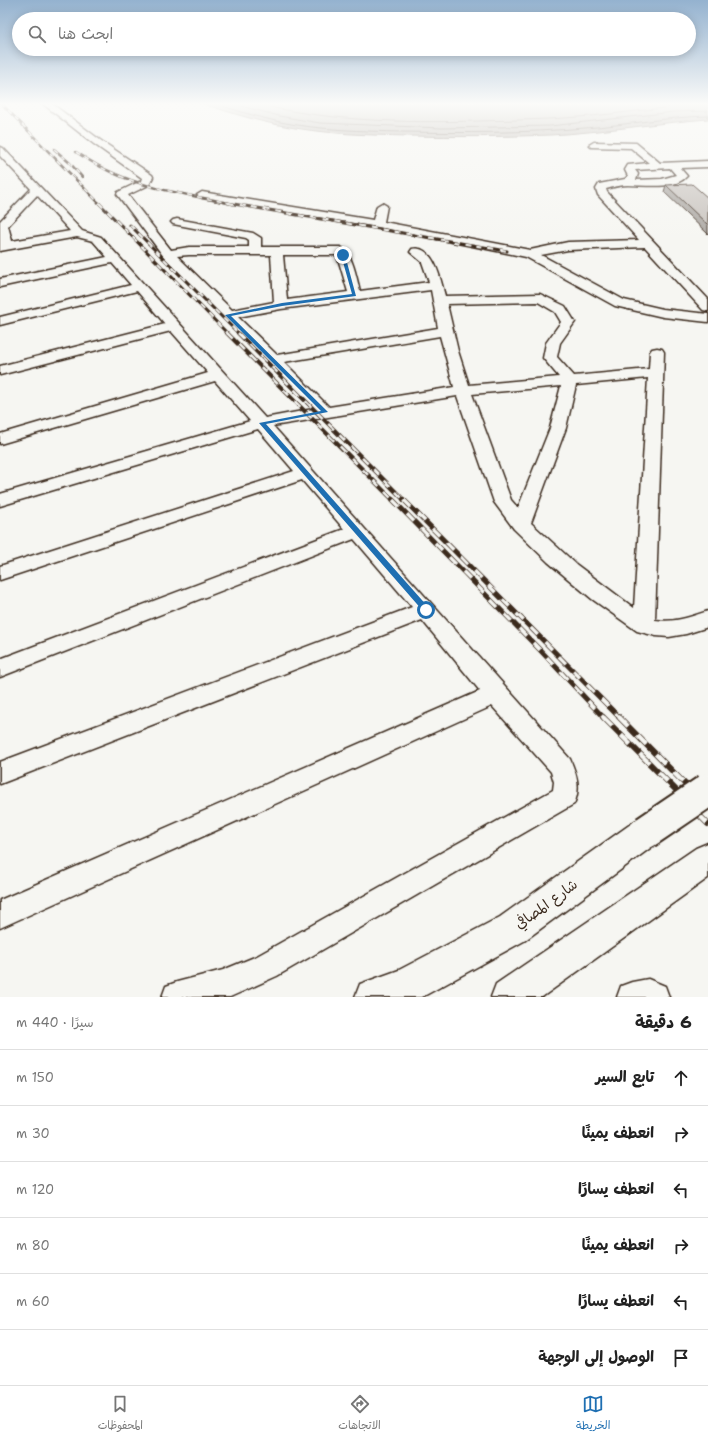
<!DOCTYPE html>
<html lang="ar">
<head>
<meta charset="utf-8">
<style>
  body { margin:0; font-family:"Shantell Sans","Playpen Sans Arabic",sans-serif; background:#f6f6f6; color:#222; direction:rtl }
  .stop { position:absolute; width:12px; height:12px; margin:-9px; border:3px solid #1f6fb2; border-radius:50%; background:#fff }
  .stop.end { background:#1f6fb2; border-color:#fff; box-shadow:0 1px 4px #0008 }
  .list { margin:0; padding:0; list-style:none }
  h2 { display:flex; justify-content:space-between; align-items:center; height:52px; margin:0; padding:0 16px; font-size:17px }
  h2 small { font-size:13px; font-weight:400; color:#767676 }
  .list li { display:grid; grid-template-columns:26px 1fr auto; gap:12px; align-items:center; box-sizing:border-box; height:56px; padding:0 16px; border-top:1px solid #e0e0e0 }
  .list b { display:block; font-size:15px; white-space:nowrap }
  .list em { font-size:13px; font-style:normal; color:#767676 }
  .icon { flex:none; width:22px; height:22px; fill:none; stroke:currentColor; stroke-width:2; stroke-linecap:round; stroke-linejoin:round }
  .map { position:relative; flex:none; width:708px; height:997px; overflow:hidden; direction:ltr }
  .search { position:absolute; background:#fff; box-shadow:0 2px 10px #0003; left:12px; right:12px; top:12px; height:44px; display:flex; align-items:center; gap:10px; box-sizing:border-box; padding:0 14px; border-radius:22px; color:#767676; font-size:15px }
  .sheet { height:388px; background:#fff }
  nav { display:flex; justify-content:space-around; align-items:center; box-sizing:border-box; height:56px; border-top:1px solid #e0e0e0; background:#fff; font-size:11px; color:#767676 }
  nav a { display:grid; justify-items:center; gap:2px }
  nav .on { color:#1f6fb2 }
  .map>svg:first-child { display:block }
  .water { fill:#b6b0a9; stroke:#857a71 }
  .lines { fill:none; stroke-linecap:round; stroke-linejoin:round }
  .shore { stroke:#6c6056; stroke-width:1 }
  .minor-casing { stroke:#3b2a1e; stroke-width:3 }
  .major-casing { stroke:#3b2a1e; stroke-width:3 }
  .minor { fill:#f6f6f2; fill-rule:evenodd }
  .major { fill:#f6f6f2; fill-rule:evenodd }
  .rail-far4-casing { stroke:#3b2a1e; stroke-width:2.5 }
  .rail-far3-casing { stroke:#3b2a1e; stroke-width:3 }
  .rail-far2-casing { stroke:#3b2a1e; stroke-width:4 }
  .rail-far1-casing { stroke:#3b2a1e; stroke-width:5 }
  .rail-casing { stroke:#3b2a1e; stroke-width:6 }
  .rail-far4 { stroke:#f6f6f2; stroke-width:1.5; stroke-dasharray:5; stroke-linecap:butt }
  .rail-far3 { stroke:#f6f6f2; stroke-width:2; stroke-dasharray:6; stroke-linecap:butt }
  .rail-far2 { stroke:#f6f6f2; stroke-width:2.5; stroke-dasharray:8; stroke-linecap:butt }
  .rail-far1 { stroke:#f6f6f2; stroke-width:3.5; stroke-dasharray:10; stroke-linecap:butt }
  .rail { stroke:#f6f6f2; stroke-width:4.5; stroke-dasharray:13; stroke-linecap:butt }
  .major-bridge-casing { stroke:#3b2a1e; stroke-width:36; stroke-linecap:butt }
  .major-bridge { stroke:#f6f6f2; stroke-width:32 }
  .wall { fill:#aca8a3; stroke:#3b2a1e }
  .building { fill:#c8c3be; stroke:#3b2a1e }
  .route { fill:#1f6fb2 }
  .labels { text-anchor:middle; dominant-baseline:central; stroke-width:3; stroke-linejoin:round; paint-order:stroke }
  .near-street-label { font-size:14px; fill:#3b2a1e; stroke:#f6f6f2 }
</style>
</head>
<body>
<div class="map">
<svg width="708" height="997" viewBox="0 0 708 997">
  <rect width="100%" height="100%" fill="#f6f6f2"/>
  <filter id="ink" filterUnits="userSpaceOnUse"><feTurbulence type="fractalNoise" baseFrequency=".025" numOctaves="2"/><feDisplacementMap in="SourceGraphic" scale="8" xChannelSelector="R" yChannelSelector="G"/><feConvolveMatrix kernelMatrix="1 2 1 2 8 2 1 2 1" color-interpolation-filters="sRGB"/></filter>
  <g filter="url(#ink)">
    <path class="water" d="M200,103H708V119C655,123 604,132 551,135C504,137 456,137 409,136C365,135 322,134 279,125C252,120 226,111 200,103Z"/>
    <g class="lines">
      <path class="shore" d="M213,103C235,110 257,117 280,122C320,130 362,131 403,132C464,133 524,133 585,128C626,125 667,117 708,116
        M230,103L279,116L320,123L442,128L550,126L673,112L708,111
        M252,103C327,121 401,123 478,121C511,120 545,120 578,117C622,114 664,106 708,105"/>
      <g class="minor-casing">
        <path id="minor" d="M42,103H51L100,140L152,175L153,177L149,185L128,195L171,250L189,247H249V240L246,238L173,224L171,222L173,220L177,219L253,233L261,238V247H340C352,250 357,280 360,291L429,282L422,262L410,252L412,249C434,244 441,281 445,296L540,294L565,306L575,322L560,343L557,357L574,376L649,369L650,352L652,349L657,348L662,349L664,352L655,620C674,623 690,617 708,611V627L686,634L669,637L656,636L637,631L592,599L548,562L514,529L494,502L457,396L273,426L570,759C577,775 581,788 574,804L277,976L230,997H162L166,986L177,982L223,970L257,956L553,790L554,782L551,772L492,706L0,928V900L480,691L422,620L0,784V762L412,607L354,539L0,677V659L344,529L302,480L0,580V566L294,471L258,429L0,506V494L250,421L215,381L0,444V434L208,373L171,331L0,375V366L165,324L137,291L0,325V317L131,285L112,263L0,287V279L107,257L93,241L77,237L0,251V221L31,189L0,156V147L3,148L82,231L101,237L265,418L313,409L164,257L117,194L118,192L141,181L142,178L94,144ZM37,195L70,231L12,241L8,226ZM189,255H271L274,302L232,310L177,256ZM283,255H337L348,292L287,300ZM431,290L438,328L277,355L238,317L281,309ZM538,302L555,312L561,322L546,343L543,358L559,377L469,385L458,351L447,304ZM440,336L454,387L329,407L284,362ZM648,378L634,608L577,565L531,523L566,428L576,385ZM561,386L550,428L518,508L511,500L472,394Z
          M594,142L636,143L660,163L708,161V167L680,168L687,176C675,190 645,185 628,185C621,185 613,187 606,189L607,192L708,299V311L703,310L645,247L568,250L541,255L624,300L663,309L708,314V322L663,317L615,306L526,257L378,227L202,198L197,195L202,192L373,220L377,206L382,203L387,206L384,222L530,250L568,242L639,240L598,195L596,189L599,184L625,179L628,176L625,170L628,165L649,163L631,148L591,147L589,145ZM670,168L676,175L662,179L636,180L638,174L635,170Z
          M648,979L665,986L669,997H617L621,986L632,982Z"/>
      </g>
      <g class="major-casing">
        <path id="major" d="M646,817L657,821L662,832L657,843L524,941L422,997H355L360,984L399,970L500,917L635,821Z
          M708,843V878L542,997H491L496,984L696,848Z"/>
      </g>
      <use href="#minor" class="minor"/>
      <use href="#major" class="major"/>
      <g class="rail-far4-casing">
        <path id="rail-far4" d="M1,103L100,204
          M54,149L70,163L82,177
          M76,152C87,159 99,167 111,172C149,190 192,195 233,204"/>
      </g>
      <g class="rail-far3-casing">
        <path id="rail-far3" d="M99,203L228,334
          M228,203L507,251
          M130,225L239,334"/>
      </g>
      <g class="rail-far2-casing">
        <path id="rail-far2" d="M227,333L394,501
          M238,333L405,501"/>
      </g>
      <g class="rail-far1-casing">
        <path id="rail-far1" d="M393,500L541,651L604,718
          M404,500L620,718"/>
      </g>
      <g class="rail-casing">
        <path id="rail" d="M603,717L679,793
          M619,717L688,787
          M698,814L708,824"/>
      </g>
      <use href="#rail-far4" class="rail-far4"/>
      <use href="#rail-far3" class="rail-far3"/>
      <use href="#rail-far2" class="rail-far2"/>
      <use href="#rail-far1" class="rail-far1"/>
      <use href="#rail" class="rail"/>
      <g class="major-bridge-casing">
        <path id="major-bridge" d="M646,832L708,790"/>
      </g>
      <use href="#major-bridge" class="major-bridge"/>
    </g>
    <path class="wall" d="M666,185L708,198V234L664,192Z"/>
    <path class="building" d="M692,184L708,198V225L666,185Z"/>
  </g>
  <linearGradient id="sky" x2="0" y2="1"><stop stop-color="#94b2cf"/><stop offset="0.43" stop-color="#fbfbf9"/><stop offset="1" stop-color="#fbfbf9" stop-opacity="0"/></linearGradient>
  <rect width="708" height="242" fill="url(#sky)"/>
  <path class="route" d="M343,254L345,255L356,296L282,306L231,316L328,412L266,424L429,608V611H423L259,423L321,411L225,315L282,303L352,294L341,255Z"/>
  <g class="labels">
    <g class="near-street-label">
      <text transform="translate(546 904) rotate(-36)">شارع المصافي</text>
    </g>
  </g>
</svg>
<div class="stop" style="left:426px;top:610px"></div>
<div class="stop end" style="left:343px;top:255px"></div>
<div class="search"><svg class="icon" aria-label="search" viewBox="0 0 24 24"><circle cx="10" cy="10" r="6"/><path d="M15 15l6 6"/></svg>ابحث هنا</div>
</div>
<section class="sheet">
<h2>6 دقيقة<small>سيرًا · 440 m</small></h2>
<ul class="list">
<li><svg class="icon" aria-label="ahead" viewBox="0 0 24 24"><path d="M12 20V5M6 11l6-6 6 6"/></svg><div><b>تابع السير</b></div><em>150 m</em></li>
<li><svg class="icon" aria-label="right" viewBox="0 0 24 24"><path d="M7 20v-9h11M14 6l5 5-5 5"/></svg><div><b>انعطف يمينًا</b></div><em>30 m</em></li>
<li><svg class="icon" aria-label="left" viewBox="0 0 24 24"><path d="M17 20v-9H6M10 6l-5 5 5 5"/></svg><div><b>انعطف يسارًا</b></div><em>120 m</em></li>
<li><svg class="icon" aria-label="right" viewBox="0 0 24 24"><path d="M7 20v-9h11M14 6l5 5-5 5"/></svg><div><b>انعطف يمينًا</b></div><em>80 m</em></li>
<li><svg class="icon" aria-label="left" viewBox="0 0 24 24"><path d="M17 20v-9H6M10 6l-5 5 5 5"/></svg><div><b>انعطف يسارًا</b></div><em>60 m</em></li>
<li><svg class="icon" aria-label="arrive" viewBox="0 0 24 24"><path d="M6 21V4h12l-3 4 3 4H6"/></svg><div><b>الوصول إلى الوجهة</b></div></li>
</ul>
</section>
<nav>
<a class="on"><svg class="icon" aria-label="map" viewBox="0 0 24 24"><path d="M3 6l6-2 6 2 6-2v14l-6 2-6-2-6 2zM9 4v14M15 6v14"/></svg>الخريطة</a>
<a><svg class="icon" aria-label="directions" viewBox="0 0 24 24"><path d="M12 3l9 9-9 9-9-9zM9 14v-3h6M13 9l2 2-2 2"/></svg>الاتجاهات</a>
<a><svg class="icon" aria-label="saved" viewBox="0 0 24 24"><path d="M7 4h10v16l-5-4-5 4z"/></svg>المحفوظات</a>
</nav>
</body>
</html>
